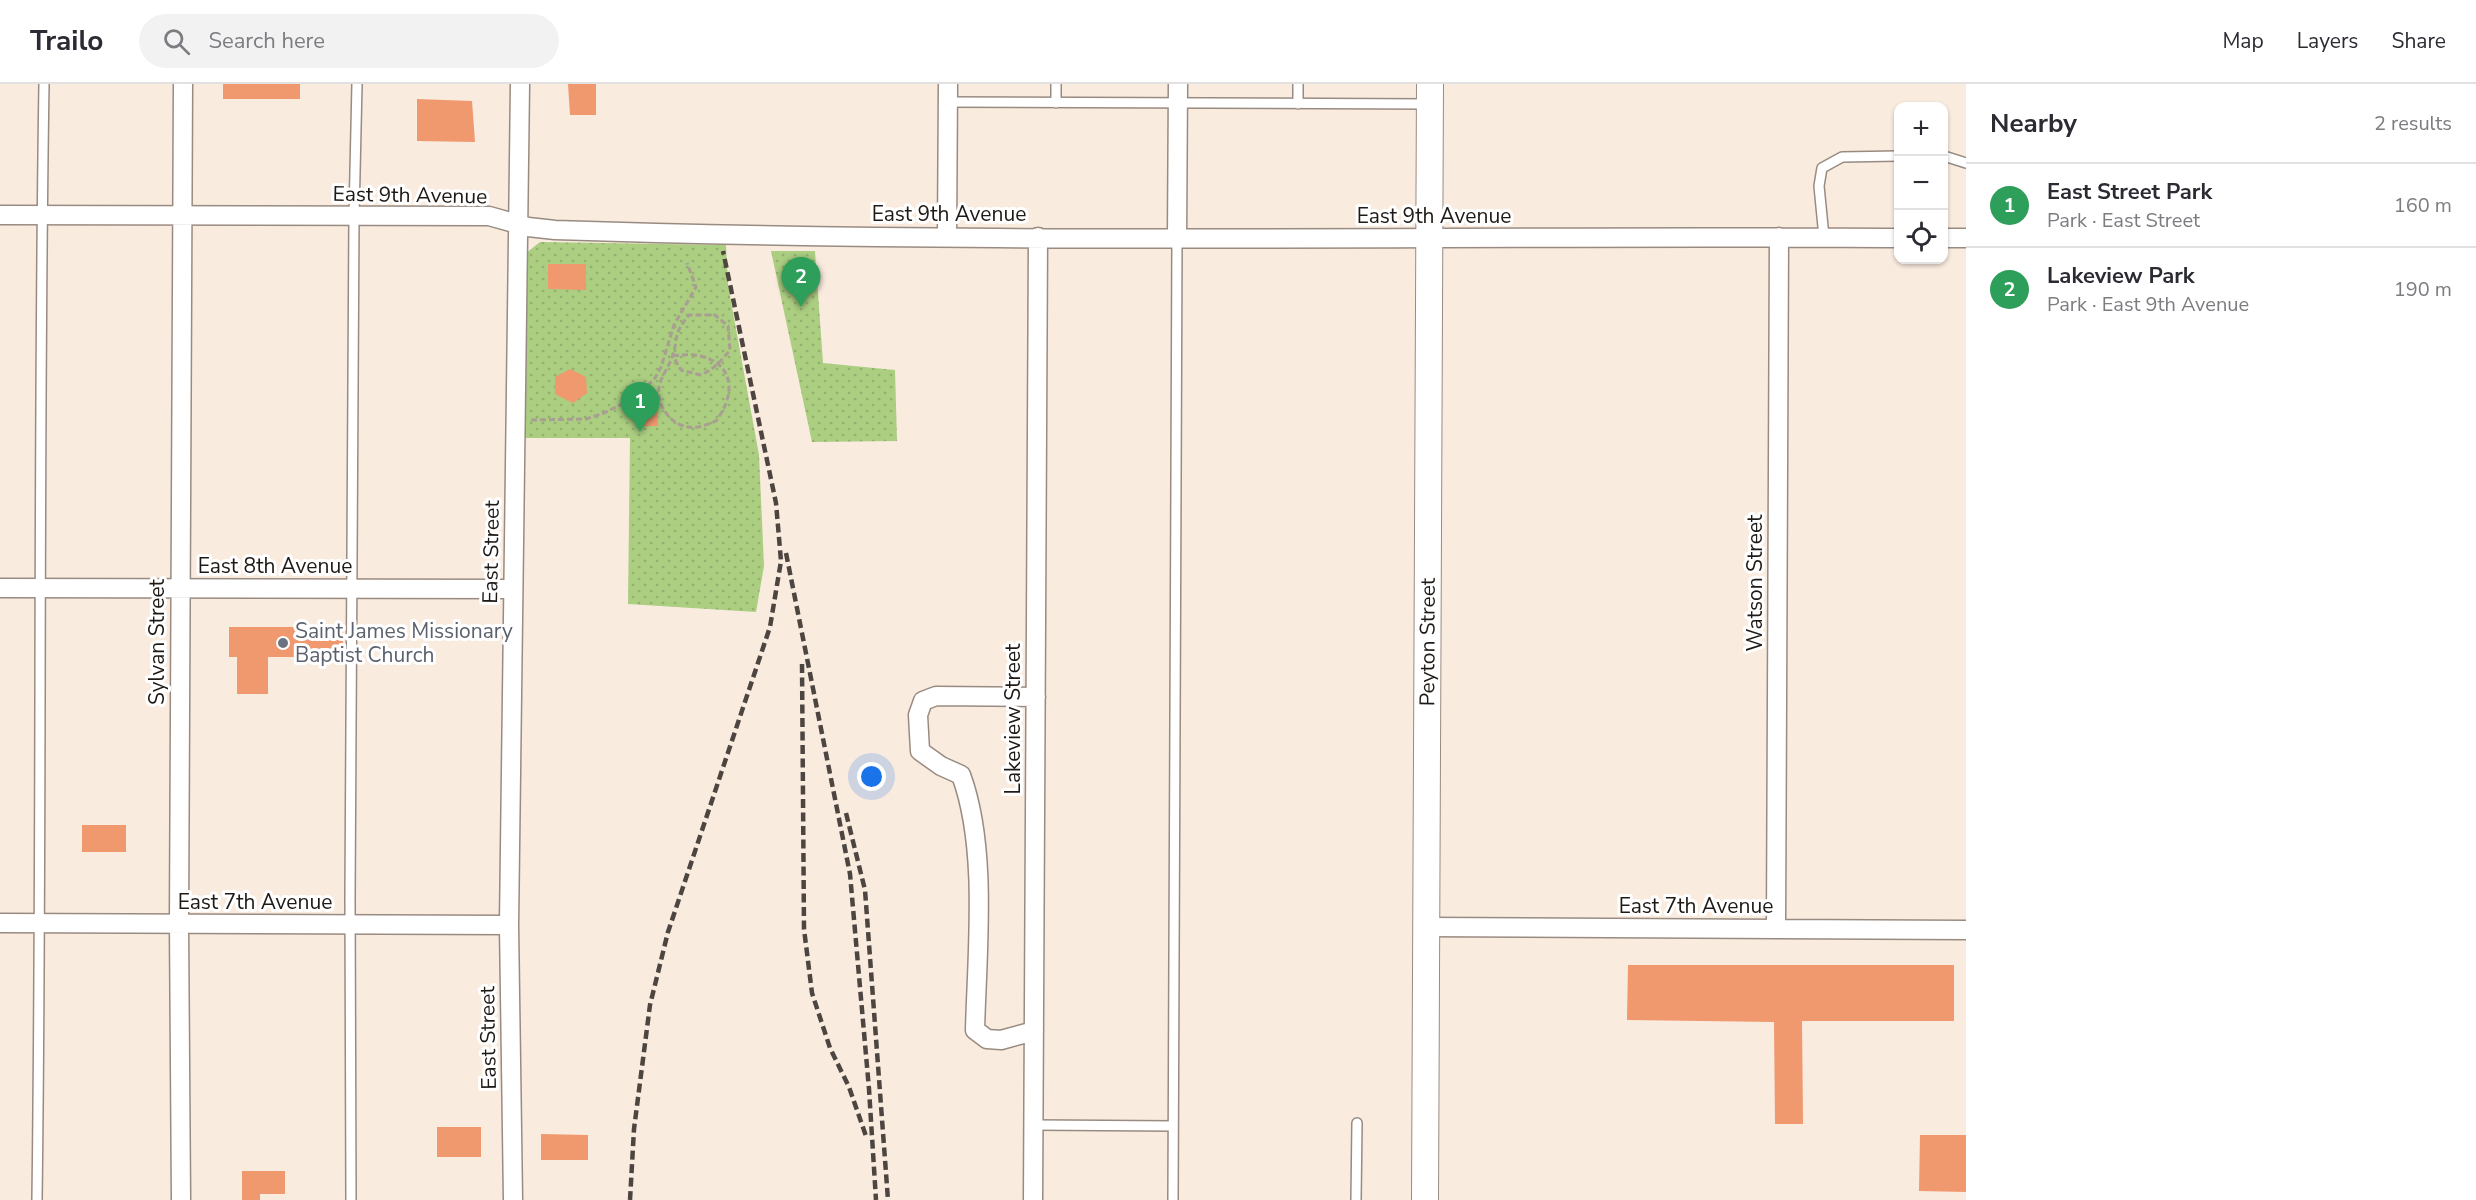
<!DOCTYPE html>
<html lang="en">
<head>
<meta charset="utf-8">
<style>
  body { margin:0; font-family:"Nunito Sans",sans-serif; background:#f2f2f3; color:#2b2b33 }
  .controls { position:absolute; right:18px; top:18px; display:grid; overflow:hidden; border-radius:12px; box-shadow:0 2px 4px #0004 }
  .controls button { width:54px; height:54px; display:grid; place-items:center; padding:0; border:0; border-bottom:2px solid #e1e1e2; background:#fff; color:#2b2b33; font:30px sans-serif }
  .you { position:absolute; left:872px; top:693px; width:21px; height:21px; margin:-15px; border:4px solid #fff; border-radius:50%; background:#1a73e8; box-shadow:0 0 0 9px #1a73e833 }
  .badge { display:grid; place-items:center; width:39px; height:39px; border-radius:50%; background:#8665e0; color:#fff; font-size:20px; font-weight:700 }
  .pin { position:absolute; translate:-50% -50px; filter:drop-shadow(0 2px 3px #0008) }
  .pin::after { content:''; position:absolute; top:32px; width:21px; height:18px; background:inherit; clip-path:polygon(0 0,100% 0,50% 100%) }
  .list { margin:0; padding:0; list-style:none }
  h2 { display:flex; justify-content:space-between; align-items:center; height:78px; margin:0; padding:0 24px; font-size:26px }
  h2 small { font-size:20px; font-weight:400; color:#7c7c81 }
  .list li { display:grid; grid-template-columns:39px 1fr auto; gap:18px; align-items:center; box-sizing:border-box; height:84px; padding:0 24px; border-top:2px solid #e1e1e2 }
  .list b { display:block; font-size:22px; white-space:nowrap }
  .list p { margin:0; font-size:20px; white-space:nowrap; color:#7c7c81 }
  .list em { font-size:20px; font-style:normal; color:#7c7c81 }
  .icon { flex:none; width:33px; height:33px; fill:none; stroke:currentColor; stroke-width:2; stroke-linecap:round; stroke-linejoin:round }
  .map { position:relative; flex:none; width:1966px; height:1116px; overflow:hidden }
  header { display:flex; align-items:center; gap:36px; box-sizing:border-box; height:84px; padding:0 30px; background:#fff; border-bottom:2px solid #e1e1e2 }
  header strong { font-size:28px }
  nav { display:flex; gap:33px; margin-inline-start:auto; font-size:21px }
  .search { width:420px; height:54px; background:#f2f2f3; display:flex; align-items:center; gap:15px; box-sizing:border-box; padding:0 21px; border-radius:33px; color:#7c7c81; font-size:22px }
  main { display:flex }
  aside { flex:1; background:#fff }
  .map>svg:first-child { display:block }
  .grass { fill:url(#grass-dots) }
  .building { fill:#f0986e }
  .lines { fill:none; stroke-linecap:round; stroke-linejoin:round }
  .lane-casing { stroke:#998b81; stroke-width:12 }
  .street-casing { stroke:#998b81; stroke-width:21 }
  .secondary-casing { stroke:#998b81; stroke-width:28 }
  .path { stroke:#a99d94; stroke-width:3; stroke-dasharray:6 3; stroke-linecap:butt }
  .lane { stroke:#fff; stroke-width:9 }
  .street { stroke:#fff; stroke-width:18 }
  .secondary { stroke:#fff; stroke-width:26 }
  .rail { stroke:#4d4640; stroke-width:4.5; stroke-dasharray:9 4.5; stroke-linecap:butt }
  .worship-dot { fill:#6b7280; stroke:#fff; stroke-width:2 }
  .labels { text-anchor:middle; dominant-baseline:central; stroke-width:6; stroke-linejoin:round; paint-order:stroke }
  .street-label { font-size:21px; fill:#1e1915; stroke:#fff }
  .worship-label { font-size:21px; fill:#5b616d; stroke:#fff; text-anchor:start }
</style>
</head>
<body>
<header>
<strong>Trailo</strong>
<div class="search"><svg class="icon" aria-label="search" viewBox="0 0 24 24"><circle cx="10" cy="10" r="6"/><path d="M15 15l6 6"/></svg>Search here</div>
<nav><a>Map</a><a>Layers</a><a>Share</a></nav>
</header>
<main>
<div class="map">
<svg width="1966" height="1116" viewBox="0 0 1966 1116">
  <defs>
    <pattern id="grass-dots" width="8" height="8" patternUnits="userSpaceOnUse" patternTransform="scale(1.5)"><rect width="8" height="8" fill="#abce81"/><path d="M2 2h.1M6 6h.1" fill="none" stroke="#93b06f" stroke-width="1.8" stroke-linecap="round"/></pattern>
  </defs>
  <rect width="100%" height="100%" fill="#faebdf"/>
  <path class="grass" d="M540,158L726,161L728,201L759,371L764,482L756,528L628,520L630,354H524L526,169Z
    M771,167H815L823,279L895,286L897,357L812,358Z"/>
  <path class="building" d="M223,0H300V15H223Z
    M568,0H596V31H570Z
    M417,15L472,17L475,58L417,57Z
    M548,180H586V206L548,205Z
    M570,285L586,293L587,309L573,319L555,310V293Z
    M639,320H657L658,342H639Z
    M229,543H343V573H268V610H237V573H229Z
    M82,741H126V768H82Z
    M1628,881H1954V937H1802L1803,1040H1775L1774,938L1627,936Z
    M437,1043H481V1073H437Z
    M541,1050L588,1051V1076H541Z
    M1920,1051H1966V1108L1919,1107Z
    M242,1087H285V1110H260V1116H242Z"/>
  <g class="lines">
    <g class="lane-casing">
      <path id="lane" d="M948,18L1428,20
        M1056,19V0
        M1298,20V0
        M1944,72L1966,79
        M1824,153L1819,102L1822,84L1842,73L1898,72
        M1034,1041L1173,1042
        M37,1116C42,744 38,372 44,0
        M351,1116L350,813L354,132L357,0
        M1173,1116L1177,154
        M1356,1116L1357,1039"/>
    </g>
    <g class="street-casing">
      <path id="street" d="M0,131L489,132L528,143L555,146C1003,161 1451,151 1898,154
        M947,153L948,0
        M1177,154L1178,0
        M1944,154H1966
        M0,504L513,505
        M0,839L509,841
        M1426,843L1966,846
        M1776,845L1779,153
        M1034,947L1001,956L987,955L975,946C977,867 988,764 961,691L941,682L920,667L918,631L923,617L936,612L1036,613
        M181,1116L179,840L183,0
        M513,1116L509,841L520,0
        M1033,1116L1038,153"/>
    </g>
    <g class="secondary-casing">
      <g id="secondary">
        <path id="s1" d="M1425,1116L1430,0"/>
      </g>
    </g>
    <path class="path" d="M673,272C721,264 746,296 716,337C710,339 704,342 698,343C676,347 656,325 659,303C661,292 669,283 672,273C679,254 672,251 689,231H715L728,242L730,266C721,277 714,285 701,291L681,286L673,272
      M531,336L586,335L604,329L636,313L655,294L661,283L674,241L696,203L687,179"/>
    <use href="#lane" class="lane"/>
    <use href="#street" class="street"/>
    <use href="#secondary" class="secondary"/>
    <path class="rail" d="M786,469L850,790L869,1005L876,1116
      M802,580L804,845L812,909L830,964L849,1003L866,1052
      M846,729L865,806L888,1116
      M630,1116L634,1045L650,921L668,848L770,543L781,477L776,419L723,167"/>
  </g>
  <circle class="worship-dot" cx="283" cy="559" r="6"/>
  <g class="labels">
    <g class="street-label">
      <text transform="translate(410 111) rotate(1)">East 9th Avenue</text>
      <text x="949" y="130">East 9th Avenue</text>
      <text x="1434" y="132">East 9th Avenue</text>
      <text transform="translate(491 468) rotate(-89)">East Street</text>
      <text x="275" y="482">East 8th Avenue</text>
      <text transform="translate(1755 499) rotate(-90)">Watson Street</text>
      <text transform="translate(157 558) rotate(-90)">Sylvan Street</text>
      <text stroke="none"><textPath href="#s1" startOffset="558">Peyton Street</textPath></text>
      <text transform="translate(1013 635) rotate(-90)">Lakeview Street</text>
      <text x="255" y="818">East 7th Avenue</text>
      <text x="1696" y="822">East 7th Avenue</text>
      <text transform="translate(488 954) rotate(-91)">East Street</text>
    </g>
    <g class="worship-label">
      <text x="295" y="547">Saint James Missionary<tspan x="295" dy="24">Baptist Church</tspan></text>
    </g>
  </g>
</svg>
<div class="controls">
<button>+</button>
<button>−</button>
<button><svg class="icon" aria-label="locate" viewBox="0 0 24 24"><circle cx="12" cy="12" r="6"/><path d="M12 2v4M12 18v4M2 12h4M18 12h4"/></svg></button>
</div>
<div class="you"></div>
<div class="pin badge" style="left:640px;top:348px;background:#2e9e5b">1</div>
<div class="pin badge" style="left:801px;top:223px;background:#2e9e5b">2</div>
</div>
<aside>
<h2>Nearby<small>2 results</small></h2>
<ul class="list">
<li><span class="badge" style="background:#2e9e5b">1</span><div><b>East Street Park</b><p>Park · East Street</p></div><em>160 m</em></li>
<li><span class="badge" style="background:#2e9e5b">2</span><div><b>Lakeview Park</b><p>Park · East 9th Avenue</p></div><em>190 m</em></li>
</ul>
</aside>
</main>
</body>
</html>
